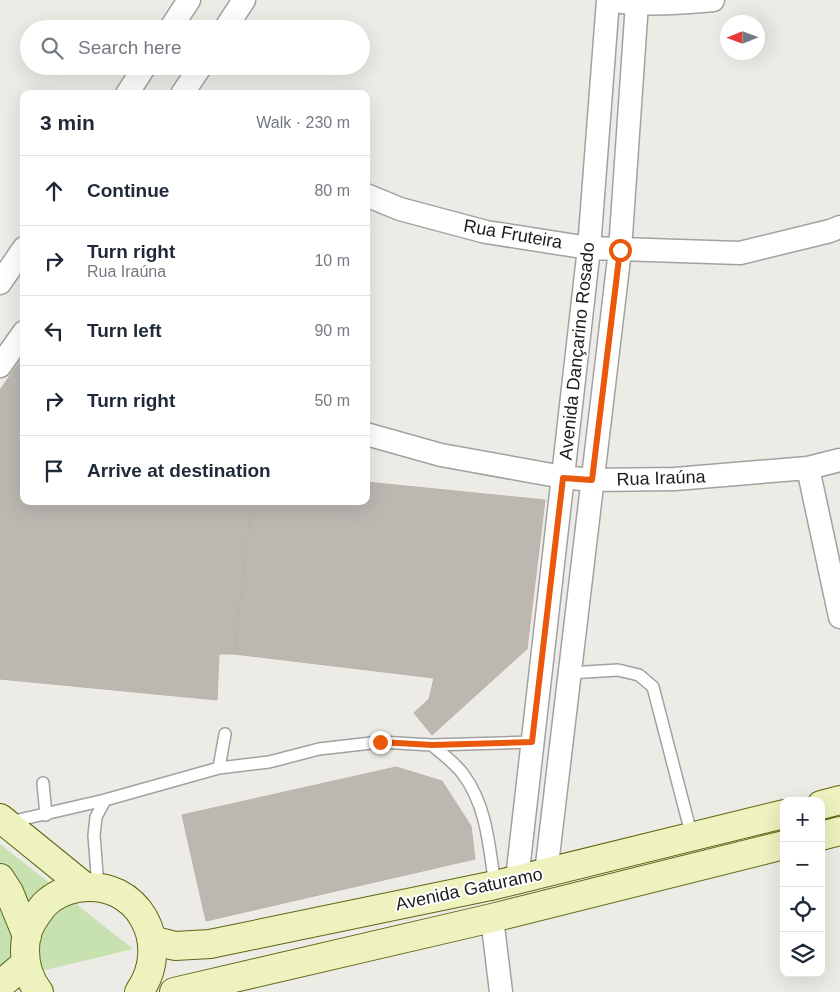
<!DOCTYPE html>
<html lang="en">
<head>
<meta charset="utf-8">
<style>
  body { margin:0; font-family:Arial,sans-serif; background:#f2f2f3; color:#1f2937 }
  .controls { position:absolute; right:15px; bottom:15px; display:grid; overflow:hidden; border-radius:10px; box-shadow:0 5px 20px #0002 }
  .controls button { width:45px; height:45px; display:grid; place-items:center; padding:0; border:0; border-bottom:1px solid #e0e1e3; background:#fff; color:#1f2937; font:25px sans-serif }
  .compass { position:absolute; left:720px; top:15px; width:45px; height:45px; border-radius:50%; background:#fff; box-shadow:0 5px 20px #0002; rotate:269deg }
  .stop { position:absolute; width:15px; height:15px; margin:-11px; border:4px solid #ea580c; border-radius:50%; background:#fff }
  .stop.end { background:#ea580c; border-color:#fff; box-shadow:0 1px 5px #0008 }
  .list { margin:0; padding:0; list-style:none }
  h2 { display:flex; justify-content:space-between; align-items:center; height:65px; margin:0; padding:0 20px; font-size:21px }
  h2 small { font-size:16px; font-weight:400; color:#747a83 }
  .list li { display:grid; grid-template-columns:32px 1fr auto; gap:15px; align-items:center; box-sizing:border-box; height:70px; padding:0 20px; border-top:1px solid #e0e1e3 }
  .list b { display:block; font-size:19px; white-space:nowrap }
  .list p { margin:0; font-size:16px; white-space:nowrap; color:#747a83 }
  .list em { font-size:16px; font-style:normal; color:#747a83 }
  .icon { flex:none; width:28px; height:28px; fill:none; stroke:currentColor; stroke-width:2; stroke-linecap:round; stroke-linejoin:round }
  .map { position:relative; flex:none; width:840px; height:992px; overflow:hidden }
  .search { position:absolute; background:#fff; box-shadow:0 5px 20px #0002; left:20px; top:20px; width:350px; height:55px; display:flex; align-items:center; gap:12px; box-sizing:border-box; padding:0 18px; border-radius:28px; color:#747a83; font-size:19px }
  .panel { position:absolute; background:#fff; box-shadow:0 5px 20px #0002; left:20px; top:90px; width:350px; height:415px; border-radius:10px }
  .map>svg:first-child { display:block }
  .grass { fill:#c7e2b0 }
  .building { fill:#bdb7b2; stroke:#bdb2a9 }
  .lines { fill:none; stroke-linecap:round; stroke-linejoin:round }
  .lane-casing { stroke:#a1a1a1; stroke-width:14 }
  .street-casing { stroke:#a1a1a1; stroke-width:25 }
  .secondary-casing { stroke:#5c6811; stroke-width:30 }
  .lane { stroke:#fff; stroke-width:11 }
  .street { stroke:#fff; stroke-width:22 }
  .secondary { stroke:#eef2be; stroke-width:28 }
  .route { stroke:#ea580c; stroke-width:6 }
  .labels { text-anchor:middle; dominant-baseline:central; stroke-width:4; stroke-linejoin:round; paint-order:stroke }
  .street-label { font-size:18px; fill:#1d1d1d; stroke:#fff }
</style>
</head>
<body>
<div class="map">
<svg width="840" height="992" viewBox="0 0 840 992">
  <rect width="100%" height="100%" fill="#edebe5"/>
  <path class="grass" d="M0,844L133,949L0,981Z"/>
  <path class="building" d="M24,355V501H252L234,654H219L217,700L0,679V390Z
    M366,482L545,500L527,649L432,735L414,713L429,699L434,678L234,654L252,501H366Z
    M396,767L442,781L471,826L475,859L206,921L182,815Z"/>
  <g class="lines">
    <g class="lane-casing">
      <path id="lane" d="M569,673L618,670L639,675L653,687L692,837
        M432,745C442,754 455,763 463,774C487,806 489,847 495,885
        M219,768L225,734
        M43,783L46,815
        M10,822L105,800L219,768L269,762L319,749L380,742L432,745L532,742
        M98,887L94,835L96,817L105,800"/>
    </g>
    <g class="street-casing">
      <path id="street" d="M622,2C652,5 683,3 713,0
        M170,29L189,0
        M225,29L244,0
        M127,94L145,66
        M182,94L201,66
        M366,195L400,209L486,232L589,248L740,253L830,231L840,227
        M0,283L24,248
        M0,366L24,332
        M366,434L441,455L563,477L591,480L675,479L808,468L840,460
        M808,468L840,617
        M546,873L620,250L637,3
        M517,879L589,248L608,0
        M492,918L501,992"/>
    </g>
    <g class="secondary-casing">
      <path id="secondary" d="M821,805L840,800
        M0,818L85,887
        M821,836L840,831
        M0,878L9,892L27,936
        M152,940L175,946L210,944L495,885L784,814
        M0,985L26,963
        M39,992C27,977 23,958 26,938C28,926 36,915 44,905C53,896 65,890 78,888C138,878 173,944 139,992
        M174,992L492,918L784,845"/>
    </g>
    <use href="#lane" class="lane"/>
    <use href="#street" class="street"/>
    <use href="#secondary" class="secondary"/>
  </g>
  <g class="lines">
    <path class="route" d="M380,742L432,745L532,742L563,478L592,480L620,250"/>
  </g>
  <g class="labels">
    <g class="street-label">
      <text transform="translate(513 234) rotate(10)">Rua Fruteira</text>
      <text transform="translate(577 351) rotate(-84)">Avenida Dançarino Rosado</text>
      <text transform="translate(661 478) rotate(-2)">Rua Iraúna</text>
      <text transform="translate(469 889) rotate(-12)">Avenida Gaturamo</text>
    </g>
  </g>
</svg>
<div class="controls">
<button>+</button>
<button>−</button>
<button><svg class="icon" aria-label="locate" viewBox="0 0 24 24"><circle cx="12" cy="12" r="6"/><path d="M12 2v4M12 18v4M2 12h4M18 12h4"/></svg></button>
<button><svg class="icon" aria-label="layers" viewBox="0 0 24 24"><path d="M12 4l9 5-9 5-9-5zM3 14l9 5 9-5"/></svg></button>
</div>
<svg class="compass" viewBox="-18 -18 36 36"><path d="M0-13l5 13h-10z" fill="#e53935"/><path d="M0 13l5-13h-10z" fill="#747a83"/></svg>
<div class="stop" style="left:620px;top:250px"></div>
<div class="stop end" style="left:380px;top:742px"></div>
<div class="search"><svg class="icon" aria-label="search" viewBox="0 0 24 24"><circle cx="10" cy="10" r="6"/><path d="M15 15l6 6"/></svg>Search here</div>
<section class="panel">
<h2>3 min<small>Walk · 230 m</small></h2>
<ul class="list">
<li><svg class="icon" aria-label="ahead" viewBox="0 0 24 24"><path d="M12 20V5M6 11l6-6 6 6"/></svg><div><b>Continue</b></div><em>80 m</em></li>
<li><svg class="icon" aria-label="right" viewBox="0 0 24 24"><path d="M7 20v-9h11M14 6l5 5-5 5"/></svg><div><b>Turn right</b><p>Rua Iraúna</p></div><em>10 m</em></li>
<li><svg class="icon" aria-label="left" viewBox="0 0 24 24"><path d="M17 20v-9H6M10 6l-5 5 5 5"/></svg><div><b>Turn left</b></div><em>90 m</em></li>
<li><svg class="icon" aria-label="right" viewBox="0 0 24 24"><path d="M7 20v-9h11M14 6l5 5-5 5"/></svg><div><b>Turn right</b></div><em>50 m</em></li>
<li><svg class="icon" aria-label="arrive" viewBox="0 0 24 24"><path d="M6 21V4h12l-3 4 3 4H6"/></svg><div><b>Arrive at destination</b></div></li>
</ul>
</section>
</div>
</body>
</html>
